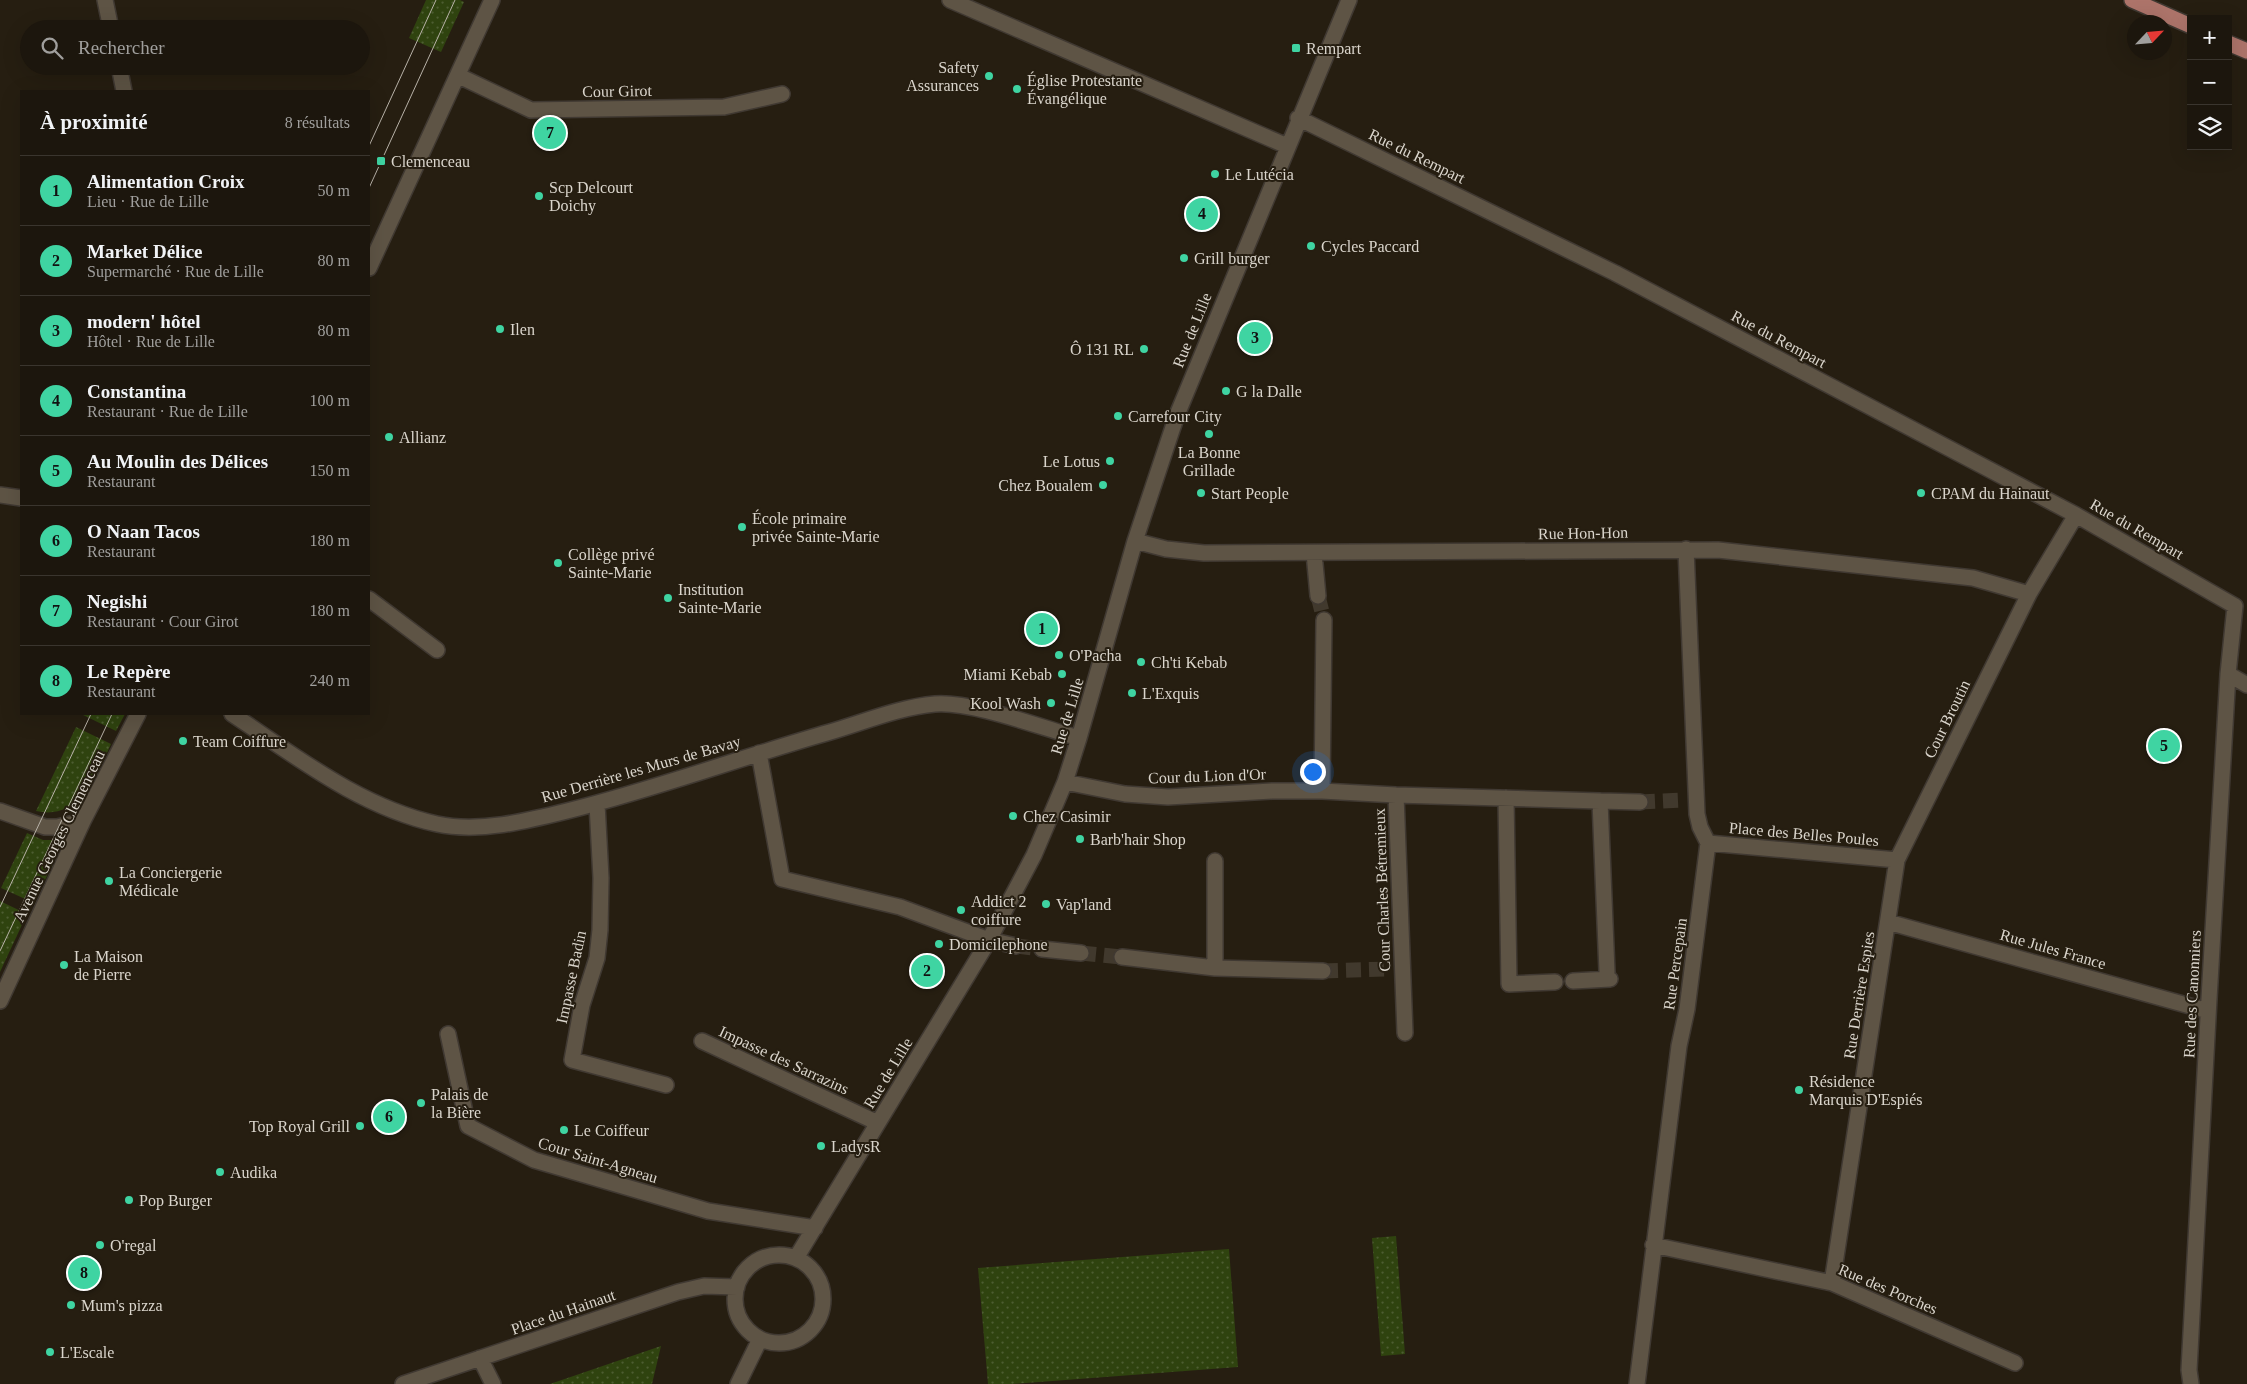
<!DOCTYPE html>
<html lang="fr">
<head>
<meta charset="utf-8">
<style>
  body { margin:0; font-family:Georgia,serif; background:#251f16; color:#f1f3f6 }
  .controls { position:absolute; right:15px; top:15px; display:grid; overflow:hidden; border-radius:0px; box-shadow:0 5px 20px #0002 }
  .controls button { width:45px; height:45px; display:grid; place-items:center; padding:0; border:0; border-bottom:1px solid #3a352e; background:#1c160d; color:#f1f3f6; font:25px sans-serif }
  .compass { position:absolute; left:2127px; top:15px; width:45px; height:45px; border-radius:50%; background:#1c160d; box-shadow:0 5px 20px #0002; rotate:64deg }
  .you { position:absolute; left:1312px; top:771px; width:18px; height:18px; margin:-12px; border:4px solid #fff; border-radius:50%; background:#1a73e8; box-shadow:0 0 0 8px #1a73e833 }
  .badge { display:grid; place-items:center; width:32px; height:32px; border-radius:50%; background:#3fd4a2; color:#111; font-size:16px; font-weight:700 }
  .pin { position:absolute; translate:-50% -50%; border:2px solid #fff; box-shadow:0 1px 5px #0006 }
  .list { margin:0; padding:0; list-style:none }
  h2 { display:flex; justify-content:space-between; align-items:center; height:65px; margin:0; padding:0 20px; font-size:21px }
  h2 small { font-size:16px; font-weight:400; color:#a09f9d }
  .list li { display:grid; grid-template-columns:32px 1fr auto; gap:15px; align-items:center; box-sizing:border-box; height:70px; padding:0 20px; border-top:1px solid #3a352e }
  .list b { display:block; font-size:19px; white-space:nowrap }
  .list p { margin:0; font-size:16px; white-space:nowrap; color:#a09f9d }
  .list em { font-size:16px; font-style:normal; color:#a09f9d }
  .icon { flex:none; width:28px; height:28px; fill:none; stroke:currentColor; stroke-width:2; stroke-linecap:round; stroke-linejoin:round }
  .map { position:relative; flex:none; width:2247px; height:1384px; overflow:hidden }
  .search { position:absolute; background:#1c160d; box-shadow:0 5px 20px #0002; left:20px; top:20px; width:350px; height:55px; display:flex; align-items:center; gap:12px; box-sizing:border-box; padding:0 18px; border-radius:28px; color:#a09f9d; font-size:19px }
  .panel { position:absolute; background:#1c160d; box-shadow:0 5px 20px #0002; left:20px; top:90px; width:350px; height:625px; border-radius:0px }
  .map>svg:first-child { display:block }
  .grass { fill:url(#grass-dots) }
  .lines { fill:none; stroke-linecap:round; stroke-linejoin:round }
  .minor-tunnel { stroke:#41392d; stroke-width:15; stroke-dasharray:15 8; stroke-linecap:butt }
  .minor-casing { stroke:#403932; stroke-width:18 }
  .major-casing { stroke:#403932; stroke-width:18 }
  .minor { stroke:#5e5445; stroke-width:15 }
  .major { stroke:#ad746a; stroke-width:15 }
  .tram { stroke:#b8b2a8; stroke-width:1 }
  .poi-dot { fill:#3fd4a2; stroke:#261e11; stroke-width:2 }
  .labels { text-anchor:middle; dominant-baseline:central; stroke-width:4; stroke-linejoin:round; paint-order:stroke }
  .poi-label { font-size:16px; fill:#dad5cc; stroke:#261e11; text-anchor:start }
  .street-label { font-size:16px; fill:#dad5cc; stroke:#261e11 }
</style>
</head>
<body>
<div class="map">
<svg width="2247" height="1384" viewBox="0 0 2247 1384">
  <defs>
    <pattern id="grass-dots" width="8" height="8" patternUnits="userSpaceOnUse" patternTransform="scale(1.25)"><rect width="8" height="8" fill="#2f430f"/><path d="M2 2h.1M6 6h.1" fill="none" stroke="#4d5d31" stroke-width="1.8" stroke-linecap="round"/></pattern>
  </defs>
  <rect width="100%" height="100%" fill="#261e11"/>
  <path class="grass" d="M426,0H460L464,2L441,52L409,38Z
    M81,714H125L116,731Z
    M76,727L111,744C97,775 80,821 36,811Z
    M27,833L43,840H64L34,903L1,888Z
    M0,901L27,914L0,972Z
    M1396,1236L1405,1354L1381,1356L1372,1238Z
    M1229,1249L1238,1367L1012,1384H988L978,1268Z
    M661,1346L652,1384H550Z"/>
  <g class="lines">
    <path class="minor-tunnel" d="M1318,596L1324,620
      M1640,802L1683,800
      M1016,946L1042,949
      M1081,953L1122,957
      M1323,971L1388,969"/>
    <g class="minor-casing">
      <path id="minor" d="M105,0L111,29
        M950,0L1287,146
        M119,66L124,91
        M459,76L531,110L724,107L782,94
        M1298,118L1615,273L2076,515L2235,606
        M369,268L492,0
        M0,495L21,498
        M1135,541L1166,549L1204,553L1718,550L1973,578L2029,594
        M1314,553L1318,596
        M369,599L437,650
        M2228,674L2247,685
        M232,714C297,757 360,807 437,824C479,833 527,821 567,811C656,789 742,757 830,732C864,722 900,707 935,704C972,701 1042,728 1079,738
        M759,753L782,879L900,907L989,940L1016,946
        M1065,782L1125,794L1168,797L1272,791H1322L1396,795L1600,801L1607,972
        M1322,791L1324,620
        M1396,795L1405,1033
        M1506,798L1509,984L1555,982
        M1600,801L1640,802
        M597,804L601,878L600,930L597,958L582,1005L572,1060L666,1085
        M0,811L45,827H57L83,821
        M1708,843L1897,860
        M1888,922L2208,1011
        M1042,949L1081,953
        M1122,957L1215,968V861
        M1215,968L1323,971
        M1573,981L1610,979
        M0,1001L83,821L138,714
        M448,1034L468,1126L534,1160L708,1211L815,1228
        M702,1041L878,1123
        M1653,1245L1832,1283L2015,1363
        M735 1299a44 44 0 1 1 88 0a44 44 0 1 1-88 0Z
        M796,1258L989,940L1034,855L1065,782L1079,738L1135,541L1177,415L1349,0
        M1832,1283L1897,860L2029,594L2076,515
        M480,1358L493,1384
        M403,1384L678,1292L704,1286L737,1287
        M738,1384L760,1339
        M1637,1384L1679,1046L1687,1009L1708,843L1700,827L1697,814L1686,549
        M2191,1384L2189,1370L2209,999L2228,674L2235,606"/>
    </g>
    <g class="major-casing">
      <path id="major" d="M2132,0L2191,26
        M2228,43L2247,51"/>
    </g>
    <use href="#minor" class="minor"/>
    <use href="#major" class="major"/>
    <path class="tram" d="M369,146L436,0
      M369,188L455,0
      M0,907L91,714
      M0,951L112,714"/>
  </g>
  <g class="poi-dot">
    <rect x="1291" y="43" width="10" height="10" rx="2.5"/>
    <circle cx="989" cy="76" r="5"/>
    <circle cx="1017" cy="89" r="5"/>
    <rect x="376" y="156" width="10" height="10" rx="2.5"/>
    <circle cx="1215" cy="174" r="5"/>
    <circle cx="539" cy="196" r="5"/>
    <circle cx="1311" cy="246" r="5"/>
    <circle cx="1184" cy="258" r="5"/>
    <circle cx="500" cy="329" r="5"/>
    <circle cx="1144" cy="349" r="5"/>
    <circle cx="1226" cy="391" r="5"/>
    <circle cx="1118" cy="416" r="5"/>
    <circle cx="1209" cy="434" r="5"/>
    <circle cx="389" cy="437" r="5"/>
    <circle cx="1110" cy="461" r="5"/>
    <circle cx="1103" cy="485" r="5"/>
    <circle cx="1201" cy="493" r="5"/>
    <circle cx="1921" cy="493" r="5"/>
    <circle cx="742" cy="527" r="5"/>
    <circle cx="558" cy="563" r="5"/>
    <circle cx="668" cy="598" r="5"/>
    <circle cx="1059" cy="655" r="5"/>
    <circle cx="1141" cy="662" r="5"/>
    <circle cx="1062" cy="674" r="5"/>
    <circle cx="1132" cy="693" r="5"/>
    <circle cx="1051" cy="703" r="5"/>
    <circle cx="183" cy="741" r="5"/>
    <circle cx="1013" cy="816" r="5"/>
    <circle cx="1080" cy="839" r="5"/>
    <circle cx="109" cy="881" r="5"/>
    <circle cx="1046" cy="904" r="5"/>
    <circle cx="961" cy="910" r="5"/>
    <circle cx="939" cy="944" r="5"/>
    <circle cx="64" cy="965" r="5"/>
    <circle cx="1799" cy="1090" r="5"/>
    <circle cx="421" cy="1103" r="5"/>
    <circle cx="360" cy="1126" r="5"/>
    <circle cx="564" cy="1130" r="5"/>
    <circle cx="821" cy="1146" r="5"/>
    <circle cx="220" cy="1172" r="5"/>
    <circle cx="129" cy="1200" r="5"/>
    <circle cx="100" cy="1245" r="5"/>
    <circle cx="71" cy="1305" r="5"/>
    <circle cx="50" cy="1352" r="5"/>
  </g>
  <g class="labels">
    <g class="poi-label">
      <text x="1306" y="48">Rempart</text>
      <text x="979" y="67" text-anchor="end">Safety<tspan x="979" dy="18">Assurances</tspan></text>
      <text x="1027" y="80">Église Protestante<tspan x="1027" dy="18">Évangélique</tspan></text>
      <text x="391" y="161">Clemenceau</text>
      <text x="1225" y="174">Le Lutécia</text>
      <text x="549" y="187">Scp Delcourt<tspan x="549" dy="18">Doichy</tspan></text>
      <text x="1321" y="246">Cycles Paccard</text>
      <text x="1194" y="258">Grill burger</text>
      <text x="510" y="329">Ilen</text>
      <text x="1134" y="349" text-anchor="end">Ô 131 RL</text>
      <text x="1236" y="391">G la Dalle</text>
      <text x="1128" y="416">Carrefour City</text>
      <text x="399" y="437">Allianz</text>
      <text x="1209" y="452" text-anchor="middle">La Bonne<tspan x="1209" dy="18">Grillade</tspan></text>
      <text x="1100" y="461" text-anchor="end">Le Lotus</text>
      <text x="1093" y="485" text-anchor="end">Chez Boualem</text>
      <text x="1211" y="493">Start People</text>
      <text x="1931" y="493">CPAM du Hainaut</text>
      <text x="752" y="518">École primaire<tspan x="752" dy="18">privée Sainte-Marie</tspan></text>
      <text x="568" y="554">Collège privé<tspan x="568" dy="18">Sainte-Marie</tspan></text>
      <text x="678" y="589">Institution<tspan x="678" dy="18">Sainte-Marie</tspan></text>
      <text x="1069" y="655">O'Pacha</text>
      <text x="1151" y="662">Ch'ti Kebab</text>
      <text x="1052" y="674" text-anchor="end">Miami Kebab</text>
      <text x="1142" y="693">L'Exquis</text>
      <text x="1041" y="703" text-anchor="end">Kool Wash</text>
      <text x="193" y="741">Team Coiffure</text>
      <text x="1023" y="816">Chez Casimir</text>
      <text x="1090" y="839">Barb'hair Shop</text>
      <text x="119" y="872">La Conciergerie<tspan x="119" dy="18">Médicale</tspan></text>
      <text x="971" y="901">Addict 2<tspan x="971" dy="18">coiffure</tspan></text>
      <text x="1056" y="904">Vap'land</text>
      <text x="949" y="944">Domicilephone</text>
      <text x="74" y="956">La Maison<tspan x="74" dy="18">de Pierre</tspan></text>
      <text x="1809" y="1081">Résidence<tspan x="1809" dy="18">Marquis D'Espiés</tspan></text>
      <text x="431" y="1094">Palais de<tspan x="431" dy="18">la Bière</tspan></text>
      <text x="350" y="1126" text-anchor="end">Top Royal Grill</text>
      <text x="574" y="1130">Le Coiffeur</text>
      <text x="831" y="1146">LadysR</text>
      <text x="230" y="1172">Audika</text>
      <text x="139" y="1200">Pop Burger</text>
      <text x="110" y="1245">O'regal</text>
      <text x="81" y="1305">Mum's pizza</text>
      <text x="60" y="1352">L'Escale</text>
    </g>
    <g class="street-label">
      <text transform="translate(617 91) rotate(-1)">Cour Girot</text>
      <text transform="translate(1417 156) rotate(26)">Rue du Rempart</text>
      <text transform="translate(1192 330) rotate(-68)">Rue de Lille</text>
      <text transform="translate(1779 339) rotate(28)">Rue du Rempart</text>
      <text transform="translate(2137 529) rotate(30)">Rue du Rempart</text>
      <text transform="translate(1583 533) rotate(-1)">Rue Hon-Hon</text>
      <text transform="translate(1067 716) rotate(-73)">Rue de Lille</text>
      <text transform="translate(1947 719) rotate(-64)">Cour Broutin</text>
      <text transform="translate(641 769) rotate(-16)">Rue Derrière les Murs de Bavay</text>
      <text transform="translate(1207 776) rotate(-2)">Cour du Lion d'Or</text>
      <text transform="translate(1804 834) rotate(5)">Place des Belles Poules</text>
      <text transform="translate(59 836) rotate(-64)">Avenue Georges Clemenceau</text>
      <text transform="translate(1382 890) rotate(-92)">Cour Charles Bétremieux</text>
      <text transform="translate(2053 949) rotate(16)">Rue Jules France</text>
      <text transform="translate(1675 964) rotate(-82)">Rue Percepain</text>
      <text transform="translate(571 977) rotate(-78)">Impasse Badin</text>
      <text transform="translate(2192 994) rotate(-87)">Rue des Canonniers</text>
      <text transform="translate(1859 995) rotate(-81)">Rue Derrière Espies</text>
      <text transform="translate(784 1060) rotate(25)">Impasse des Sarrazins</text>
      <text transform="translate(888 1073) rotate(-59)">Rue de Lille</text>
      <text transform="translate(598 1160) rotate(17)">Cour Saint-Agneau</text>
      <text transform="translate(1888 1289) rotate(23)">Rue des Porches</text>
      <text transform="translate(563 1312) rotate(-19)">Place du Hainaut</text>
    </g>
  </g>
</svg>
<div class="controls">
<button>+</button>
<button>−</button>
<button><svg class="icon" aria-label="layers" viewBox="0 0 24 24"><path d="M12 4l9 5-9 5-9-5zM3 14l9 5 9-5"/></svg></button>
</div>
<svg class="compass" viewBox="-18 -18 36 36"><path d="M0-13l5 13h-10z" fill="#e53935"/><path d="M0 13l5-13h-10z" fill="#a09f9d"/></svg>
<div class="you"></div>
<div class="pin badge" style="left:1042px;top:629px">1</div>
<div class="pin badge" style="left:927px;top:971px">2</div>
<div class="pin badge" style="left:1255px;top:338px">3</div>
<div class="pin badge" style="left:1202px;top:214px">4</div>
<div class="pin badge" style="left:2164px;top:746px">5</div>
<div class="pin badge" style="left:389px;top:1117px">6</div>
<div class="pin badge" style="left:550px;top:133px">7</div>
<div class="pin badge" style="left:84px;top:1273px">8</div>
<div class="search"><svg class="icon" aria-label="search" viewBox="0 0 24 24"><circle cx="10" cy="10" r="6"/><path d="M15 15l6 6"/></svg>Rechercher</div>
<section class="panel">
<h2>À proximité<small>8 résultats</small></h2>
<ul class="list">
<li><span class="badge">1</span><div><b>Alimentation Croix</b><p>Lieu · Rue de Lille</p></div><em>50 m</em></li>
<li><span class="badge">2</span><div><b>Market Délice</b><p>Supermarché · Rue de Lille</p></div><em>80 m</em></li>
<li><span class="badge">3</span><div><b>modern' hôtel</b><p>Hôtel · Rue de Lille</p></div><em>80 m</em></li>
<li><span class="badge">4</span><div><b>Constantina</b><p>Restaurant · Rue de Lille</p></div><em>100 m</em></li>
<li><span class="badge">5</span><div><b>Au Moulin des Délices</b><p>Restaurant</p></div><em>150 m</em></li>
<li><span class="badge">6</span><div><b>O Naan Tacos</b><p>Restaurant</p></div><em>180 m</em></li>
<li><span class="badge">7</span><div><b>Negishi</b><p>Restaurant · Cour Girot</p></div><em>180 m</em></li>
<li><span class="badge">8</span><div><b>Le Repère</b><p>Restaurant</p></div><em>240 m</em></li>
</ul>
</section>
</div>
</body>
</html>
